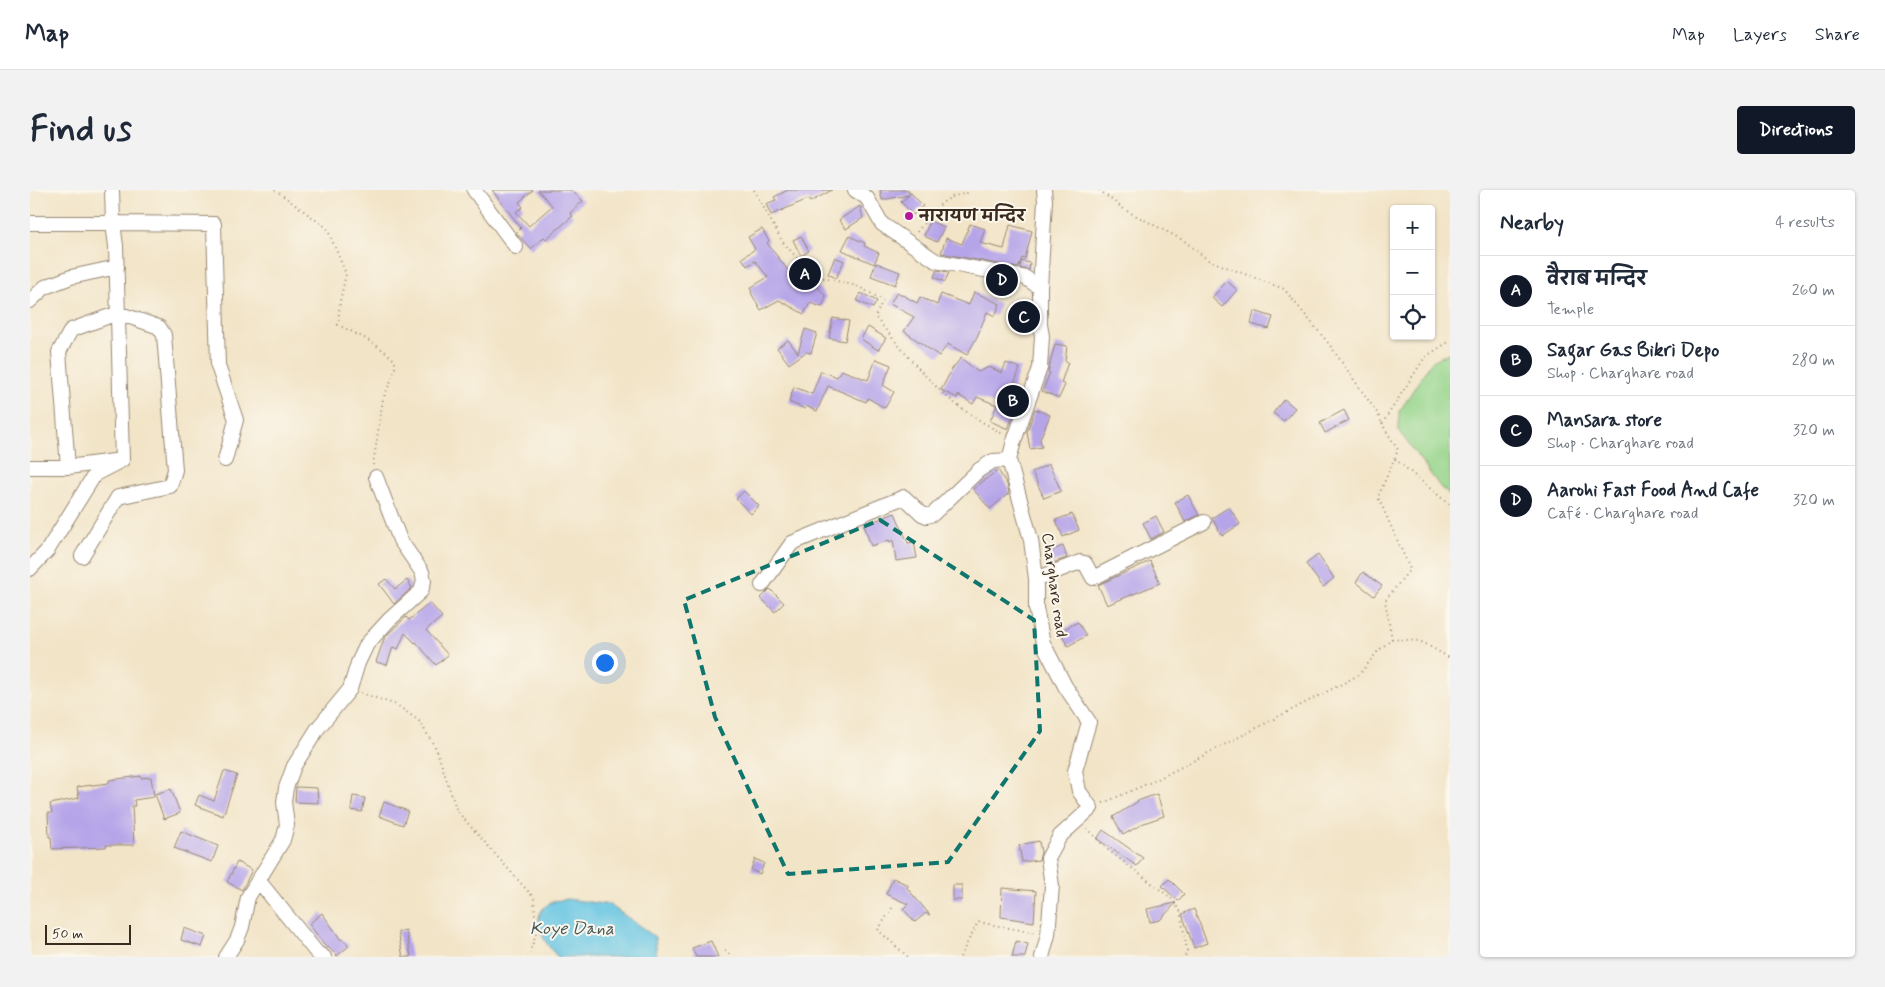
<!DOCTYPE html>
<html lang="en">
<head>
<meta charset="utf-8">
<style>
  body { margin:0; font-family:Mynerve,"Playpen Sans Deva",sans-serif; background:#f2f2f3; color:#1f2937 }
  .controls { position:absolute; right:15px; top:15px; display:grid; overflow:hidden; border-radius:5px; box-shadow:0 1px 4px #0004 }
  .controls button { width:45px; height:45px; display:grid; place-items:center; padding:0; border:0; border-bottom:1px solid #e0e1e3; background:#fff; color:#1f2937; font:25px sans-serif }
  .scale { position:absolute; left:15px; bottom:12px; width:86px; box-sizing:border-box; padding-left:5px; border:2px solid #3b2a1e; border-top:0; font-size:14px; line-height:18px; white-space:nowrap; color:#3b2a1e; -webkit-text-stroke:4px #fbf7ec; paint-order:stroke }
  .you { position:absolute; left:574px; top:472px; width:18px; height:18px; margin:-12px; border:4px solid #fff; border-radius:50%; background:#1a73e8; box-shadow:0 0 0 8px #1a73e833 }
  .badge { display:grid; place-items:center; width:32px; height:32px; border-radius:50%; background:#111827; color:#fff; font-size:16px; font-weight:700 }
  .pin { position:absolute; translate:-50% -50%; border:2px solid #fff; box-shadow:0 1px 5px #0006 }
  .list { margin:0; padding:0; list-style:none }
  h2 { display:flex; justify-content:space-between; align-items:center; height:65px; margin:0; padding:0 20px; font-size:21px }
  h2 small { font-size:16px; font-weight:400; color:#747a83 }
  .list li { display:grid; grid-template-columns:32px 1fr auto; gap:15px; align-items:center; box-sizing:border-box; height:70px; padding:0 20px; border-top:1px solid #e0e1e3 }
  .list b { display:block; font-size:19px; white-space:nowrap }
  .list p { margin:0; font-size:16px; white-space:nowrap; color:#747a83 }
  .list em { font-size:16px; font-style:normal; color:#747a83 }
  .icon { flex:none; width:28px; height:28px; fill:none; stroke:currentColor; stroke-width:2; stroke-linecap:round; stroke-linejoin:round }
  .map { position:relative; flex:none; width:1420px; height:767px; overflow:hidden; border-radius:5px }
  header { display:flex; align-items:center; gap:30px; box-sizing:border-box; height:70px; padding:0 25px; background:#fff; border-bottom:1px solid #e0e1e3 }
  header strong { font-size:24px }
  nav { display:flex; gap:28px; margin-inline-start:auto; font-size:18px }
  .intro { display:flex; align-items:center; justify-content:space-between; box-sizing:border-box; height:120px; padding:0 30px }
  h1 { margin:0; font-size:35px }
  .button { padding:12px 22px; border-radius:5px; background:#111827; color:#fff; font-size:18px; font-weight:700 }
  main { display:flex; gap:30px; padding:0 30px }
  aside { flex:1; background:#fff; border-radius:5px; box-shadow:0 1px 4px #0004 }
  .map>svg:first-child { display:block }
  .green { fill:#95d48b; stroke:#687f54 }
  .water { fill:#64c4e2; stroke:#507780 }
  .building { fill:#b6a4e9 }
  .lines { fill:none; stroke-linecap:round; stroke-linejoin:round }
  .minor-casing { stroke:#968772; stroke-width:16 }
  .path { stroke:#968772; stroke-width:2; stroke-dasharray:1 4; stroke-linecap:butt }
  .minor { stroke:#fff; stroke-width:14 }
  .marked { fill:none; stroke:#0f766e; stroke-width:4; stroke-dasharray:10 6; stroke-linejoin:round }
  .poi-dot { fill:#b5179e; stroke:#fbf7ec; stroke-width:2 }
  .labels { text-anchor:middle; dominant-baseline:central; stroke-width:4; stroke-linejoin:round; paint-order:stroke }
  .poi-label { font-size:16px; font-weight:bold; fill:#3b2a1e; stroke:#fbf7ec; text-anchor:start }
  .street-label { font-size:16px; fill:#3b2a1e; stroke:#fbf7ec }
  .water-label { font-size:18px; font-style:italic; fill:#475859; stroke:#fbf7ec }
</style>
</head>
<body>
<header>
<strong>Map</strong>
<nav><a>Map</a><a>Layers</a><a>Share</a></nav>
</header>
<div class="intro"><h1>Find us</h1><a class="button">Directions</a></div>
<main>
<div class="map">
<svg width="1420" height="767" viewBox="0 0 1420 767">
  <rect width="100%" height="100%" fill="#fbf7ec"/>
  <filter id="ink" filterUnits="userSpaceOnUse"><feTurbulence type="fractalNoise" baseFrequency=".02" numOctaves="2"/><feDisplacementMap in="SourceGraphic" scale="10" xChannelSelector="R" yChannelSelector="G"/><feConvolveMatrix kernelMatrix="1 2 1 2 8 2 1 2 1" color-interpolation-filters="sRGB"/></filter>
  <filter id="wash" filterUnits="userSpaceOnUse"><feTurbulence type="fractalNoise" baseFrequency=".0096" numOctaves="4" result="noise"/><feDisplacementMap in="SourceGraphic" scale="20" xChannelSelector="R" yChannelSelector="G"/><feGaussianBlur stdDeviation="1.12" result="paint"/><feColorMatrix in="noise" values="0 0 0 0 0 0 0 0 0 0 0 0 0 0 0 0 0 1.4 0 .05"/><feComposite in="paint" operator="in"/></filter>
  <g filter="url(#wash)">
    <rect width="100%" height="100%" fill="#f2e4c7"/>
    <path class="green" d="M1420,162V305L1411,298L1369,241V222L1401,172Z"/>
    <path class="water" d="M538,709L580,715L625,747L627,767H528C513,752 496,725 522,712C526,710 533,710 538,709Z"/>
    <g id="blocks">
      <path class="building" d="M462,0H503L489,12L493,17L486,22L499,36L522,16L508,0H541L553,11L540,23L543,26L516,49L514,47L501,59L486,43L491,38Z
        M758,0H802L780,12L778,9L741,25L736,14L746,10L744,7Z
        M850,0H879V4L881,3L893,16L883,25L871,12L879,5L852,10Z
        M830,16L833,28L816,39L809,30Z
        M900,31L914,37L907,52L894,46Z
        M940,34L955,39L950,53L974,59L980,35L1002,41L995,69L992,68L991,71L1000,73L999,80L990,78L991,71L988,78L911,63L916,48L932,54Z
        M732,39L739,51L737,53L757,79L763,85L773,78L796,107L792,117L780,113L774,124L749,110L731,120L721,103L722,102L720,98L738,87L725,71L717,76L712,68L725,59L718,47Z
        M771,46L779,61L771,66L763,50Z
        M819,46L835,53L834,56L849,63L844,74L812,60Z
        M805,67L814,71L806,88L798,84Z
        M846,73L870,82L865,95L841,86Z
        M907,80L919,82L915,92L904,87Z
        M1197,91L1207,100L1192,117L1182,108Z
        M867,102L887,113L890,107L907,115L911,104L939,115L944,102L970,114L965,126L957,122L947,147L937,165L918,154L909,166L874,141L884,127L860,114Z
        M831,103L847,111L843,118L827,111Z
        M984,117L999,119L997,133L982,131Z
        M1224,121L1243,127L1239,139L1221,134Z
        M803,128L819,131L815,151L799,148Z
        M838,137L856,148L848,160L831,149Z
        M775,139L787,143L781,163L776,162L759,174L747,158L758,150L768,163Z
        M1025,154L1037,156L1035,171L1038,172L1031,193L1035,195L1029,208L1012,201L1020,183L1018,182Z
        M931,168L948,182L959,177L972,183L976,173L990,178L982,200L992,203L978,239L960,231L967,215L947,207L943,214L928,205L927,208L911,200L922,179Z
        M846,169L861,175L853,195L864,202L855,218L838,208L836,212L798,196L787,221L776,216L775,219L759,212L764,197L782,204L791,181L807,187L811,180L838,190Z
        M1254,209L1265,218L1254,231L1243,223Z
        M1005,219L1020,225L1010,249L1012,257L1000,259L997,242Z
        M1314,220L1319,230L1295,243L1290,233Z
        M1019,274L1031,301L1014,308L1002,282Z
        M968,280L977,294L979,303L960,319L943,299Z
        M714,301L729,316L721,324L706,309Z
        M1158,305L1169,325L1155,332L1145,312Z
        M1199,317L1210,334L1192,346L1182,328Z
        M865,323L878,353L884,352L887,368L866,371L863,350L860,352L859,350L841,356L834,335Z
        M1042,324L1049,340L1033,347L1026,330Z
        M1126,326L1134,342L1121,349L1113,333Z
        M1033,356L1037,368L1019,374L1015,363Z
        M1288,365L1304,388L1293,397L1276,374Z
        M1120,371L1130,393L1077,415L1068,395Z
        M1333,382L1352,396L1344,406L1326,392Z
        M356,389L365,399L377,390L382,398L364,414L349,394Z
        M740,399L754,413L745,422L731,408Z
        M400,413L412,427L396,440L418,465L406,475L386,452L385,453L375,443L368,459L363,457L357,475L346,472L354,449L358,444L376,427L379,430Z
        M1048,432L1056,446L1038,456L1030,441Z
        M194,581L207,585L193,626L165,615L169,605L184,611Z
        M111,586V588L121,587L124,607L104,610L105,616H102L104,655H76V657L22,659L21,647H19L18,623H22L20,614L49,608L47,597L79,593V590Z
        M266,597L287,598L288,613L265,612Z
        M141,599L150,623L134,629L125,604Z
        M1127,604L1134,626L1114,633L1093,645L1083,627L1110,610Z
        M323,606L335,608L332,622L321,620Z
        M354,612L378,621L373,635L349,626Z
        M1073,640L1113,668L1107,676L1067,649Z
        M151,641L188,656L182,672L144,658Z
        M1009,651L1011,662L1009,670L992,672L989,655Z
        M725,669L734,673L730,684L721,680Z
        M207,672L222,680L212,700L197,692Z
        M863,688L878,695L877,698L900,725L896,723L885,732L873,719L878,714L856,704Z
        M1139,689L1154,704L1148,711L1132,696Z
        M923,695H932V710H923Z
        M972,698L1006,701L1004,732L971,727Z
        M1146,713L1130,730L1120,732L1117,719Z
        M1164,719L1177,753L1164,758L1152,724Z
        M292,723L311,750L313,749L319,756L307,766L298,757L297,758L279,734Z
        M154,738L176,746L172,757L151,750Z
        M376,740L381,767H373L368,742Z
        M681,751L688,767H666L662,758Z
        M986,751L998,754L995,767H982Z"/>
    </g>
  </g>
  <g filter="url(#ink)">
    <use href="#blocks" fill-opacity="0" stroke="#968772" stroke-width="1"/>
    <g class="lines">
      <g class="minor-casing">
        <path id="minor" d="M82,0L83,33L184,34L188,176L206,230L195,270
          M444,0L486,57
          M825,0L837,8L852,34L906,71L996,88L1010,98
          M0,33H83L86,56L92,270L65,284L17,361L0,379
          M0,111L15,97L41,87L87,77
          M0,277H38L84,271
          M38,277L29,162L41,140L88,123L129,137L134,145L145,280L140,296L88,307L52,366
          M1006,389L1050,372L1055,373L1063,388L1174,332
          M732,395L762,353L874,307L892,324L897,326L903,324L949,280L963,271L979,270
          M228,690L287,763L294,767
          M196,767L207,750L212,737L218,707L253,650L257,635L254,612L256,598L264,576L288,538L320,499L328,473L337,454L359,430L391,401L394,391L392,382L370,350L346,287
          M1012,767L1018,745L1022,696L1018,668L1030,646L1061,618L1049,601L1045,581L1059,532L1035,496L1013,453L1006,418V389L1001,350L979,270L984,251L1010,178L1012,146L1010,135V98L1015,11L1014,0"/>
      </g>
      <path class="path" d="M245,0L297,38L316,84L310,111L308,135C329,145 349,154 365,171V181L353,209L343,275
        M724,0L752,51L782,85L827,96L853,110L845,127C872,159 900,196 935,221C947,229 961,237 974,245
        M1069,0L1095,20L1153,50L1178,70L1254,99L1299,154L1348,224L1352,234
        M887,42C902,22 912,6 938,3L939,0
        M1365,269L1420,315
        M1362,449L1355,411L1380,379L1348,307L1368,260L1352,234L1395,167L1420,151
        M331,503L367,515L389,531L406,558L427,621L504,708L506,744L498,767
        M1073,613L1126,590L1329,485L1348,461L1362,449L1390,451L1420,468
        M1057,638L1077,659L1141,708L1150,721L1157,760L1155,767
        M862,718L848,740L878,767
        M695,760L702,767
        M930,767L948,732L1006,743"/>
      <use href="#minor" class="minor"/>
    </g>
  </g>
  <path class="marked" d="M850,330L1004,430L1010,541L918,672L758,684L685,527L654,410Z"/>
  <circle class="poi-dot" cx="879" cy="26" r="5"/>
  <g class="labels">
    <g class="poi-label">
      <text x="889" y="26">नारायण मन्दिर</text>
    </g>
    <g class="street-label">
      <text transform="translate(1024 395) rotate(82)">Charghare road</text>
    </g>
    <g class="water-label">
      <text x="542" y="739">Koye Dana</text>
    </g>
  </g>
</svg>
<div class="controls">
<button>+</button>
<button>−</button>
<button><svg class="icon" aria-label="locate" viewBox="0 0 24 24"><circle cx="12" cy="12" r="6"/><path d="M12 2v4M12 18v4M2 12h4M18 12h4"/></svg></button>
</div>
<div class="scale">50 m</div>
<div class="you"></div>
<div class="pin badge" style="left:775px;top:84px">A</div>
<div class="pin badge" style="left:983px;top:211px">B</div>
<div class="pin badge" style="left:994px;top:127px">C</div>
<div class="pin badge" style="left:972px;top:90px">D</div>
</div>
<aside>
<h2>Nearby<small>4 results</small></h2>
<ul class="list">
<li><span class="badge">A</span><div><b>वैराब मन्दिर</b><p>Temple</p></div><em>260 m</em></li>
<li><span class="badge">B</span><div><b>Sagar Gas Bikri Depo</b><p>Shop · Charghare road</p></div><em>280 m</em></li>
<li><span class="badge">C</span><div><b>Mansara store</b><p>Shop · Charghare road</p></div><em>320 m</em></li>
<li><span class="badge">D</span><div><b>Aarohi Fast Food And Cafe</b><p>Café · Charghare road</p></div><em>320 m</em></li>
</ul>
</aside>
</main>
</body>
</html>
